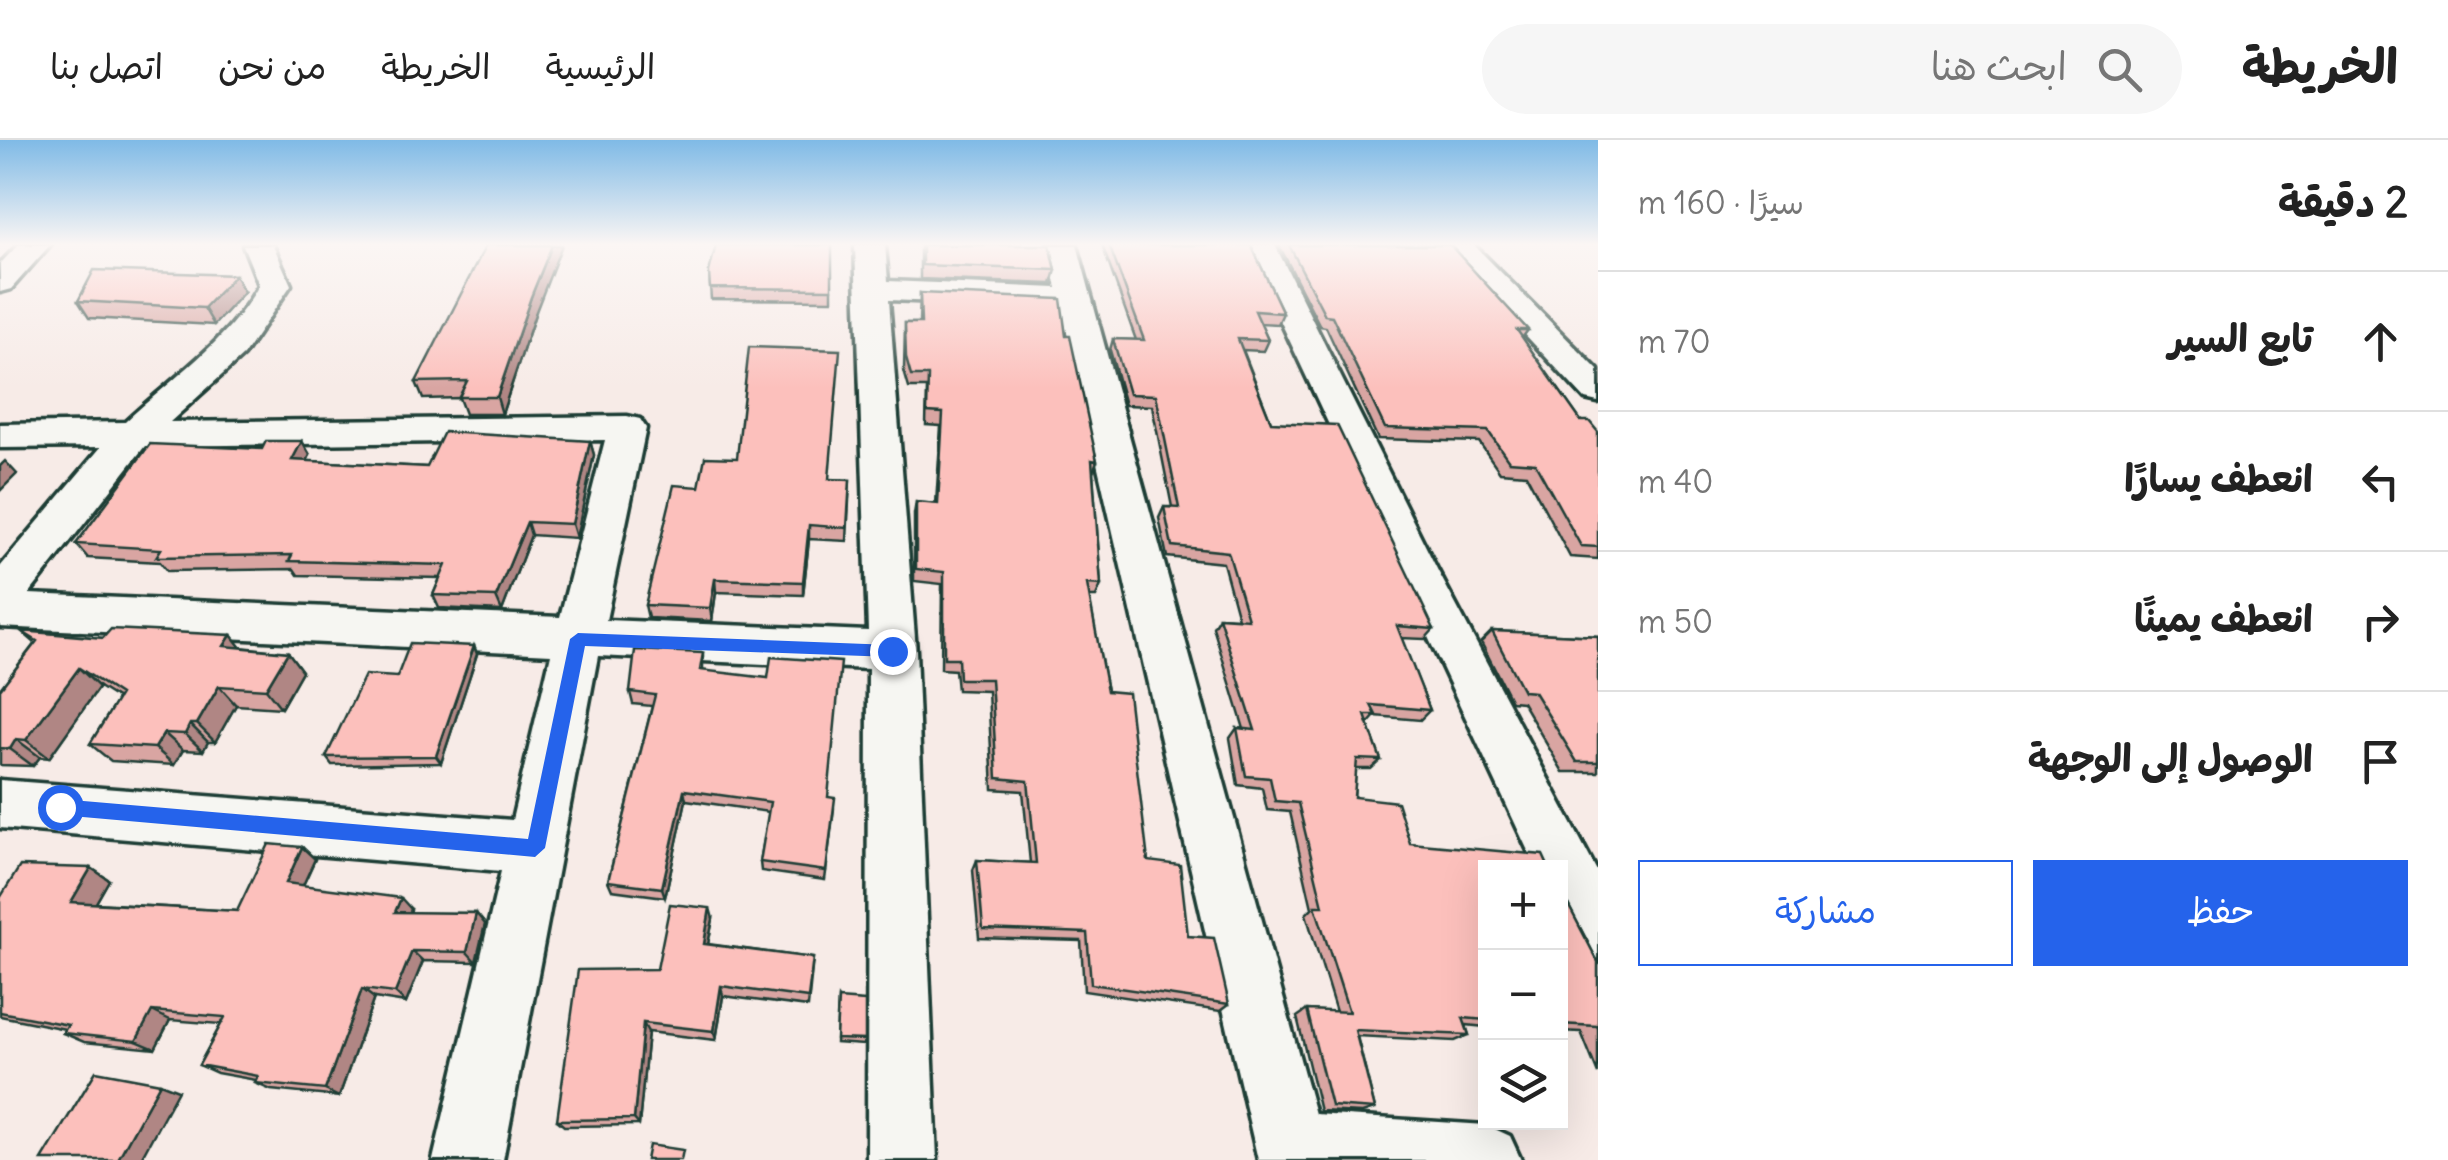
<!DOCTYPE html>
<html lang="ar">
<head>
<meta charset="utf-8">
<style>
  body { margin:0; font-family:Delius,"Playpen Sans Arabic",sans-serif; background:#f6f6f6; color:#222; direction:rtl }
  .controls { position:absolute; right:30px; bottom:30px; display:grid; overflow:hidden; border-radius:0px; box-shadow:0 10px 40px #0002 }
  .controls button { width:90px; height:90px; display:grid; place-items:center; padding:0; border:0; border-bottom:2px solid #e0e0e0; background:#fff; color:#222; font:50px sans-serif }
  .stop { position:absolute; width:30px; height:30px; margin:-22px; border:8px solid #2563eb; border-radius:50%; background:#fff }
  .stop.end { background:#2563eb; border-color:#fff; box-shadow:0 2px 10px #0008 }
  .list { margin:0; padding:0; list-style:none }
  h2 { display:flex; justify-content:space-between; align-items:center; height:130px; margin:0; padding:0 40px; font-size:42px }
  h2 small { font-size:32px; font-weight:400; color:#767676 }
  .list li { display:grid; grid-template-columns:65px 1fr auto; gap:30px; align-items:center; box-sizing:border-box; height:140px; padding:0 40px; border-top:2px solid #e0e0e0 }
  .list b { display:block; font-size:38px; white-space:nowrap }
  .list em { font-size:32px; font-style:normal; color:#767676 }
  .actions { display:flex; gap:20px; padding:30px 40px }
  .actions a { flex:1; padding:22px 0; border:2px solid #2563eb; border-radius:0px; text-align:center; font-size:35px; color:#2563eb }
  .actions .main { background:#2563eb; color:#fff }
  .icon { flex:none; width:55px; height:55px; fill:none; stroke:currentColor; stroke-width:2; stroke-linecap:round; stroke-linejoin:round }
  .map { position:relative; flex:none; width:1598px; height:1020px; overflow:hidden; direction:ltr }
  header { display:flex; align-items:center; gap:60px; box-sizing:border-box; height:140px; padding:0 50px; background:#fff; border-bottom:2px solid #e0e0e0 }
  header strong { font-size:48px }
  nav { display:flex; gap:55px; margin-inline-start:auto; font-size:35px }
  .search { width:700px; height:90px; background:#f6f6f6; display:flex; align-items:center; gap:25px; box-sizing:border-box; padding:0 35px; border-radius:55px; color:#767676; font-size:38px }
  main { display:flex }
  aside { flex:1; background:#fff }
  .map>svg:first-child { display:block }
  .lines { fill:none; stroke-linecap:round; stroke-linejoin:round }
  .minor-casing { stroke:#1f3d34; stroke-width:7 }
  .minor { fill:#f6f6f2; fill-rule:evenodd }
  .wall { fill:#d9a5a2; stroke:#1f3d34; stroke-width:2.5 }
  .shaded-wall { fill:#b08684; stroke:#1f3d34; stroke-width:2.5 }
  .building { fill:#fcc0bc; stroke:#1f3d34; stroke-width:2.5 }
  .route { fill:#2563eb }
</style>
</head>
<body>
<header>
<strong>الخريطة</strong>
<div class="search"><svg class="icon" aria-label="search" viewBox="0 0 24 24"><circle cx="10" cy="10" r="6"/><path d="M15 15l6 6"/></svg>ابحث هنا</div>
<nav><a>الرئيسية</a><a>الخريطة</a><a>من نحن</a><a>اتصل بنا</a></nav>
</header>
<main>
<aside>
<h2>2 دقيقة<small>سيرًا · 160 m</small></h2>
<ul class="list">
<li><svg class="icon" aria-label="ahead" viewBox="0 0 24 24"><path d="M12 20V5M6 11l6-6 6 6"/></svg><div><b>تابع السير</b></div><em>70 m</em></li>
<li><svg class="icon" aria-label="left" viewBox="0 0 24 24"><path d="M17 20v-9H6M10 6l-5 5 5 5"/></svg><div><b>انعطف يسارًا</b></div><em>40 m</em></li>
<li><svg class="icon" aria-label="right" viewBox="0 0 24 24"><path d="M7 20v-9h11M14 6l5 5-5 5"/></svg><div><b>انعطف يمينًا</b></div><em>50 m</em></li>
<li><svg class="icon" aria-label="arrive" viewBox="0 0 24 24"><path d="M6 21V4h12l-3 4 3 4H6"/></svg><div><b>الوصول إلى الوجهة</b></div></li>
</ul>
<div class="actions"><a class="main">حفظ</a><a>مشاركة</a></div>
</aside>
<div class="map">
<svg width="1598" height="1020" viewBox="0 0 1598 1020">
  <rect width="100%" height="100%" fill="#f7ebe7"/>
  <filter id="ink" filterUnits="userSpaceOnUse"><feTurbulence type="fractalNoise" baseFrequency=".01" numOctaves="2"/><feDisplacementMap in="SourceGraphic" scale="20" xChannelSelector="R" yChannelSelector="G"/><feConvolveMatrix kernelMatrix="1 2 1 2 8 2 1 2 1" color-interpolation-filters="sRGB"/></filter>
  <g filter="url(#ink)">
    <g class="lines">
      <g class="minor-casing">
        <path id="minor" d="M18,105H50L11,149L0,152V124Z
          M243,105H273L291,145L243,216L170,282L627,276L640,279L646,288L606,480L868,491L855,105H885L888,141L1057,148L1047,105H1077L1315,974L1486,985L1510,996L1521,1020H1258L1061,167L889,160L916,511L937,1020H867L868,529L598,516L503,1020H433L501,731L0,688V640L512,680L551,514L0,487V427L101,307L0,308V284L125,282C172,238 227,203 259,145ZM605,300L560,477L29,454L145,306Z
          M1245,105H1275L1438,431L1598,733V822L1577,814L1560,779V728H1536Z
          M1442,105H1474L1598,230V262L1585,259Z"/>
      </g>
      <use href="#minor" class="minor"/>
    </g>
    <path class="wall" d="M920,105H1050L1056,130L1052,144L920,139Z
      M1102,105H1251L1283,173L1278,184L1260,183L1268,200L1263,211L1243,210L1271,282L1434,489L1425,499L1401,498L1430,570L1420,580L1375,576L1368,584L1381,620L1371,629H1356L1354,657L1410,703L1486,728V887L1466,885L1469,895L1455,901L1357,896L1375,969L1362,973L1320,971L1297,877L1307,870L1336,872L1306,774L1312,768L1290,672L1267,670L1262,648L1238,645L1230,598L1237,588L1244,589L1213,487L1219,477L1238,478L1223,423L1167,417L1159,378L1164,367H1172L1152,266L1125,265L1110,210L1113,199L1136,200Z
      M1279,105H1450L1528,190L1522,198L1581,281L1598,292V419L1570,417L1526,334L1500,332L1479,302L1378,299L1326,187L1320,186Z
      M709,132L832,149V160L711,159Z
      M244,152L214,185L89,178L78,161Z
      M920,153L1066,196L1097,321L1093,332L1101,445L1096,457H1089L1107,551L1148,721L1188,796L1229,864L1220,871L1084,851L1081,801L979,798L973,730L977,720L1030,723L1023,651L993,649L988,551L957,550L955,530L941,529L942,444L914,441V374L916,362L936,364L941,286L926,285L927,248H909L904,231L905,183H919Z
      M535,174L502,274H465L459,258L423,259L416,242Z
      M302,301L310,315L307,321L427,327L590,301L594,315L576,398L531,395L502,471L439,468L433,455L440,438L298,435L294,429L167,431L160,422L88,418L76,404L262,309Z
      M829,339L850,340L847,401L809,399L803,455L716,452L712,481L648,478L645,465L699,347Z
      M21,491L103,498L231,495L240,507L288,512L302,531L281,568L236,565L215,602H208L203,611L183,610L174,625L111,621L90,604L118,559L99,547L49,618L40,617L33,626L0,625V549L35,503Z
      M1492,491L1598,496V632H1563L1522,562L1511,561L1481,502Z
      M474,506L477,514L441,623L332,625L326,617L397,537Z
      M703,513V530L828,657L834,668L825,740L761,731L760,722L769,672L686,660L665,757L612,750L608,741L652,566L633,564L630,552Z
      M302,707L315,719L303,745L411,769L410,773H476L485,784L476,822L423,821L406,863L374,858L339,957L271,950L255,943L256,940L217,933L199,925L221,884L170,880L155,909L84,902L63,893L65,889L0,876V758L91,728L109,740L96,763L237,771Z
      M1560,749L1598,822V934L1581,892L1560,891Z
      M713,779L708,804L813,818L808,867L723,856L716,900L648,892L639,985L564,986L557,980L657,829Z
      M838,859L865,900L863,905L836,903Z"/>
    <path class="shaded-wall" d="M552,105H562L535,174L502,274L497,257L531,157Z
      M235,135L244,152L214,185L204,168Z
      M302,301L310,315L300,334L292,320Z
      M590,301L594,315L576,398L572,384Z
      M5,321L17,334L0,351V326Z
      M527,382L531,395L502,471L496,457Z
      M809,385V399L803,455V442Z
      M715,439L716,452L712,481L710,468Z
      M231,495L246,514L224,506Z
      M474,506L477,514L441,623L436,616Z
      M288,512L302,531L281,568L266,549Z
      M79,528L99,547L49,618L26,600Z
      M219,546L236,565L215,602L197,584Z
      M190,584L208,602L203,611L185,594Z
      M164,593L183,610L174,625L155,608Z
      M16,599L40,617L33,626L10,609Z
      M684,650L686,660L665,757L662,748Z
      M302,707L315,719L299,754L286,743Z
      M91,728L109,740L90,773L71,762Z
      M401,758L411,769L406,783L395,772Z
      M710,768L713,779L706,814L704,804Z
      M476,773L485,784L476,822L467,812Z
      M412,811L423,821L406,863L395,853Z
      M721,846L723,856L716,900L714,891Z
      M362,849L374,858L339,957L325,950Z
      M152,871L170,880L155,909L136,901Z
      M643,883L648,892L639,985L634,979Z
      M160,943L178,950L140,1020L118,1019Z"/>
    <path class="building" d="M486,105H552L531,157L497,257H459L467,241L416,242Z
      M716,105H832V149L710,148L709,132Z
      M922,105H1050L1056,130L922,125Z
      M1109,105H1251L1283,173L1255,171L1268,200L1238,199L1271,282L1337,285L1434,489L1397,486L1430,570L1371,565L1376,575H1365L1381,620L1357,619L1354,657L1397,662L1410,703L1543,715L1549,728H1486V880L1463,878L1469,895L1355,890L1375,969L1331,966L1307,870L1349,872L1315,766H1323L1298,663L1275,661L1270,638L1246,636L1237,588L1255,590L1219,477L1248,479L1228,412L1172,406L1164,367L1179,368L1156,255L1129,254L1113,199L1144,200Z
      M1289,105H1450L1528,190H1517L1581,281H1589L1598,292V407L1581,406L1535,323L1509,321L1488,291L1385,288L1332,176L1325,175Z
      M94,130L235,135L204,168L78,161Z
      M920,153L1061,159L1066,196H1070L1097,321L1092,320L1101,445L1087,444L1107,551L1128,553L1148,721L1180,725L1188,796L1214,798L1229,864L1091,844L1087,793L983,789L977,720L1036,723L1028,641L997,638L991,539H959L958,518H944V432L916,429V362L938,364L943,273L927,272L928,236H911L906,218L905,183H921Z
      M749,207L840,210L829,339L850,340L847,388L809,385L803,442L715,439L710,468L645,465L674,345L699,347L705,317L737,318Z
      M444,292L590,301L572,384L527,382L496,457L433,455L446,425L289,421L292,415L156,417L161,409L76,404L150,304L262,309L266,301H302L292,320L427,327Z
      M111,489L231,495L224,506L288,512L266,549L219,546L197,584H190L185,594L164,593L155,608L90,604L120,555L79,528L26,600L16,599L10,609L0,608V549L37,501L21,491L103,498Z
      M1492,491L1598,496V622H1577L1534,552L1523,551Z
      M410,503L474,506L436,616L326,617L365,535L397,537Z
      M635,510L703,513L700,530L768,538L771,517L841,522L828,657L835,658L826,731L760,722L770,662L684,650L662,748L608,741L655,555L630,552Z
      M269,704L302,707L286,743L401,758L395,772L476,773L467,812L412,811L395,853L362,849L325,950L255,943L258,936L199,925L225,877L152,871L136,901L63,893L68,885L0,872V758L20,726L91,728L71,762L237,771Z
      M1560,749L1598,822V888L1597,886L1560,884Z
      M670,764L710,768L704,804L813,818L808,858L721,846L714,891L643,883L634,979L557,980L578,830L657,829Z
      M838,859L865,861V900L836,899Z
      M96,931L160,943L118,1019L124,1020H42Z
      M649,1005L683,1010L681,1020H646Z"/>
  </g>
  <linearGradient id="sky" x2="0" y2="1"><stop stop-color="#7fbae6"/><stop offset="0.42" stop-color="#fbf6f4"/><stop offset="1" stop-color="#fbf6f4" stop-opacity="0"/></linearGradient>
  <rect width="1598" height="248" fill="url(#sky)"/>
  <path class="route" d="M578,493L892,505L901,511L892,517L585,506L545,708L535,717L60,675L51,667L60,659L528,699L570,499Z"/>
</svg>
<div class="controls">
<button>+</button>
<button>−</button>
<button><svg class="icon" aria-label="layers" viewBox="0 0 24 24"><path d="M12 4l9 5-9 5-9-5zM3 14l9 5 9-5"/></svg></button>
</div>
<div class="stop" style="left:60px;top:667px"></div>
<div class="stop end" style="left:892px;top:511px"></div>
</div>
</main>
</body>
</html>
